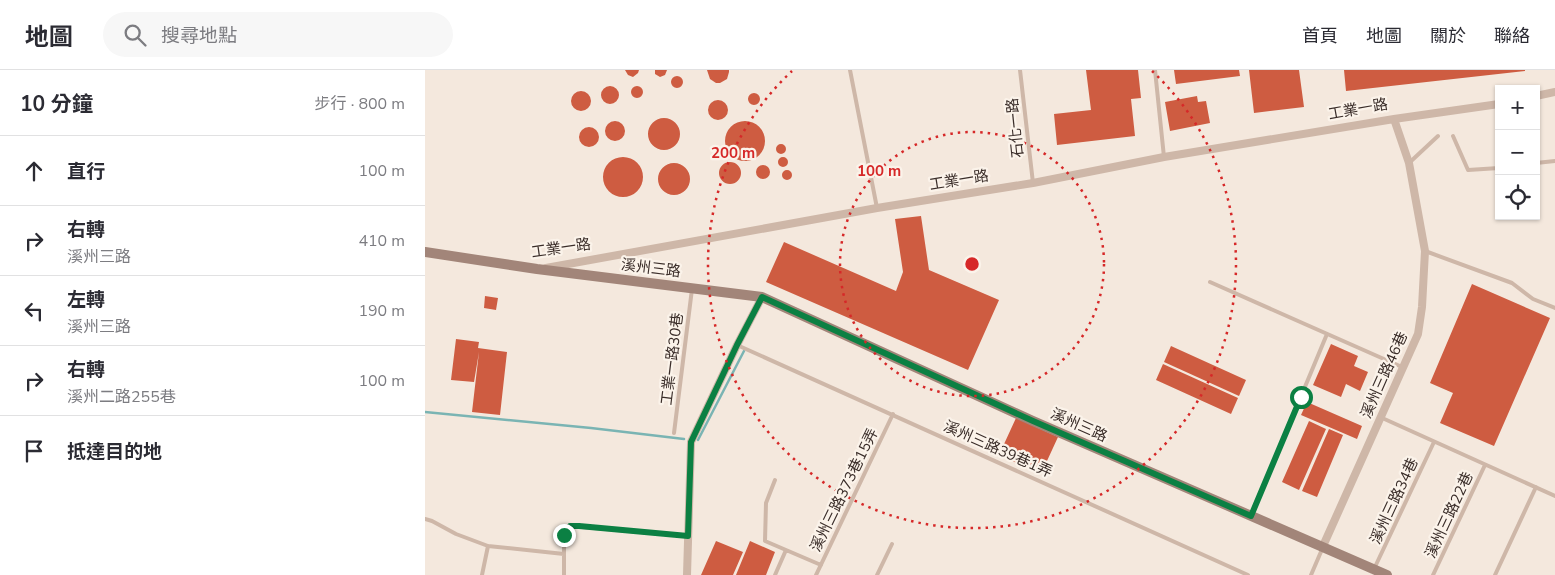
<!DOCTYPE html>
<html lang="zh-TW">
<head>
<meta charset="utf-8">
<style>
  body { margin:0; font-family:"Nunito Sans","Noto Sans TC",sans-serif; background:#f7f7f7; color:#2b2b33 }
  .controls { position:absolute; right:15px; top:15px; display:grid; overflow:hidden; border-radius:0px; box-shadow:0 1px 4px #0004 }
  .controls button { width:45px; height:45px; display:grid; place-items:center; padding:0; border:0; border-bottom:1px solid #e1e1e2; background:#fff; color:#2b2b33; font:25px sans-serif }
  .stop { position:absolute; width:15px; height:15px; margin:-11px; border:4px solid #0b8043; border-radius:50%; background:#fff }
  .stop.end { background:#0b8043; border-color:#fff; box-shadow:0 1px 5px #0008 }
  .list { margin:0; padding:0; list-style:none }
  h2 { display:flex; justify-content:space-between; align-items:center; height:65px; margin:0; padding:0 20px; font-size:21px }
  h2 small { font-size:16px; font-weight:400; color:#7c7c81 }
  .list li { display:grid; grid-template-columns:32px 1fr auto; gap:15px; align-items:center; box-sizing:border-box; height:70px; padding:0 20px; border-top:1px solid #e1e1e2 }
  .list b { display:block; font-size:19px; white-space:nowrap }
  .list p { margin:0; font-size:16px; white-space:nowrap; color:#7c7c81 }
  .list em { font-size:16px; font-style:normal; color:#7c7c81 }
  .icon { flex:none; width:28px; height:28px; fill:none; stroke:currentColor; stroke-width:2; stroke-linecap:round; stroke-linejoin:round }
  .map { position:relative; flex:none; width:1130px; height:505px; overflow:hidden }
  header { display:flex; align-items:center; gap:30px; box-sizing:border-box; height:70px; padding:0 25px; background:#fff; border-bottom:1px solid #e1e1e2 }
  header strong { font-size:24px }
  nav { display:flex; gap:28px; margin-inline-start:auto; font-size:18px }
  .search { width:350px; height:45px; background:#f7f7f7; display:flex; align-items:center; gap:12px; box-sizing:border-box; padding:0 18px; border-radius:28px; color:#7c7c81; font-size:19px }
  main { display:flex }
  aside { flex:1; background:#fff }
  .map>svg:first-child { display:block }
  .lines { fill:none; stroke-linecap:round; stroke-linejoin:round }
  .stream { stroke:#7ab4b3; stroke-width:2.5 }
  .building { fill:#ce5c41 }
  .lane { stroke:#ceb7a8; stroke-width:4 }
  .street { stroke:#ceb7a8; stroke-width:8 }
  .secondary { stroke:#a28579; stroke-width:10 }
  .route { stroke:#0b8043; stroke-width:6 }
  .ring { fill:none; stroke:#d62828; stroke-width:2.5; stroke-dasharray:2.5 5 }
  .labels { text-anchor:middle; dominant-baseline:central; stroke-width:4.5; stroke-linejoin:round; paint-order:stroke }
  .street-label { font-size:15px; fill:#3a2d29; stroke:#fbf3ea }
  .centre { fill:#d62828; stroke:#fbf3ea; stroke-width:2.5 }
  .ring-label { font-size:15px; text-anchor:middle; font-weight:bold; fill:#d62828; stroke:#fbf3ea; stroke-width:4.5; stroke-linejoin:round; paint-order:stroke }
</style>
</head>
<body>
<header>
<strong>地圖</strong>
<div class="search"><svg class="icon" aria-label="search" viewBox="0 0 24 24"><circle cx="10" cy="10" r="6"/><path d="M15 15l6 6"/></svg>搜尋地點</div>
<nav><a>首頁</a><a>地圖</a><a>關於</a><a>聯絡</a></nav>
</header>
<main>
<aside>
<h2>10 分鐘<small>步行 · 800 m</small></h2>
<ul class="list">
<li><svg class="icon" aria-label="ahead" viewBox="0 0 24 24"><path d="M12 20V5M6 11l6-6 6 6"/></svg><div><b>直行</b></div><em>100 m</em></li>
<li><svg class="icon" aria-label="right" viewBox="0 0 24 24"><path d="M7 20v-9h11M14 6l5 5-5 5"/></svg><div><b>右轉</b><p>溪州三路</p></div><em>410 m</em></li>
<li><svg class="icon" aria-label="left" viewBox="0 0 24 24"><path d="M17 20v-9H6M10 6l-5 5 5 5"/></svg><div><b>左轉</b><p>溪州三路</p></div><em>190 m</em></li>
<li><svg class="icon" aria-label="right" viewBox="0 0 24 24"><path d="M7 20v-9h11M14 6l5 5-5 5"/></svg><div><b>右轉</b><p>溪州二路255巷</p></div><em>100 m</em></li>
<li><svg class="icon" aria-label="arrive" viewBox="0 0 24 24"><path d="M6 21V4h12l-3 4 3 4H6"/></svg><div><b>抵達目的地</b></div></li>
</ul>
</aside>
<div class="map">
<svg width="1130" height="505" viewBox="0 0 1130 505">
  <rect width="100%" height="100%" fill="#f4e8dd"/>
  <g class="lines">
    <path class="stream" d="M0,342L166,358L259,369
      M273,370L319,281"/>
  </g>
  <path class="building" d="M200,0H214L213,3L208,7L203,5Z
    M230,0H242L240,5L235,7L230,4Z
    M282,0H304V2L302,9L295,13H291L285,9Z
    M661,0H713L716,28L706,29L710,66L632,75L629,44L666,40Z
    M749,0H814L815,6L751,14Z
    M824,0H874L879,37L829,43Z
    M919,0H1100V1L921,21Z
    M246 12a6 6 0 1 1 12 0a6 6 0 1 1-12 0Z
    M206 22a6 6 0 1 1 12 0a6 6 0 1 1-12 0Z
    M176 25a9 9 0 1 1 18 0a9 9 0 1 1-18 0Z
    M146 31a10 10 0 1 1 20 0a10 10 0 1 1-20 0Z
    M323 29a6 6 0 1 1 12 0a6 6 0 1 1-12 0Z
    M772,26L773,32L781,31L785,53L745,61L740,32Z
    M283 40a10 10 0 1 1 20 0a10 10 0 1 1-20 0Z
    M223 64a16 16 0 1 1 32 0a16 16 0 1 1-32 0Z
    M300 71a20 20 0 1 1 40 0a20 20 0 1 1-40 0Z
    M180 61a10 10 0 1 1 20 0a10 10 0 1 1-20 0Z
    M154 67a10 10 0 1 1 20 0a10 10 0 1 1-20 0Z
    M351 79a5 5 0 1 1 10 0a5 5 0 1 1-10 0Z
    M178 107a20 20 0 1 1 40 0a20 20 0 1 1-40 0Z
    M353 92a5 5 0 1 1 10 0a5 5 0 1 1-10 0Z
    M294 103a11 11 0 1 1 22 0a11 11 0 1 1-22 0Z
    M233 109a16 16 0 1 1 32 0a16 16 0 1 1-32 0Z
    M331 102a7 7 0 1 1 14 0a7 7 0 1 1-14 0Z
    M357 105a5 5 0 1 1 10 0a5 5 0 1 1-10 0Z
    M496,146L504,200L574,230L543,300L341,212L359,172L471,221L478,202L470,149Z
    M1047,214L1125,248L1069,376L1015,353L1028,323L1005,313Z
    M60,226L73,228L71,240L59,238Z
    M31,269L54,272L53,278L82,282L75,345L47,342L54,282L49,312L26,310Z
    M906,274L933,286L929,296L943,302L935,321L921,314L916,327L888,315Z
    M746,276L821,310L814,326L739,292Z
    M738,294L813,328L806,344L731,310Z
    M882,332L937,356L932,369L876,345Z
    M591,348L633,367L616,404L574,385Z
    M884,351L901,359L874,420L857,412Z
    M904,359L918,365L892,427L877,421Z
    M291,471L318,482L308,505H276Z
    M325,471L350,482L341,505H311Z"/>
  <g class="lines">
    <path class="lane" d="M425,0L452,138
      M595,0L608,113
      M730,0L739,87
      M1028,66L1043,100L1074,98
      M984,93L1013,66
      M1111,93L1130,91
      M1000,181L1087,213L1108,229L1130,238
      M785,212L977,297
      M312,275L823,505
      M955,347L1130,426
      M249,363L267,219
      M350,410L341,433L340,471L396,495
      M827,444L902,264
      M0,449L7,451L31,464L63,476L139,484
      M949,499L1009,372
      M57,505L63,476
      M139,505V465L145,456L263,466
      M350,505L361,480
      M391,505L468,344
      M452,505L467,474
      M886,505L898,477
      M1008,505L1060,395
      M1070,505L1111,417"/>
    <path class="street" d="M1111,26L1130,22
      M121,198L452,138L608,113L739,87L969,49L1074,34
      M898,476L993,264L997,237L1000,181L984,93L969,49
      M262,505L266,372L312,275L337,227"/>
    <path class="secondary" d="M0,182L112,199L337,227L608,351L962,505"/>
  </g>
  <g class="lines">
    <path class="route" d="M139,465L145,456H154L263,466L266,372L312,275L337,227L608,351L826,446L876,327"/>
  </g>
  <g class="ring">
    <circle cx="547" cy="194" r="132"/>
    <path d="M727 1A264 264 0 1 1 367 1"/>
  </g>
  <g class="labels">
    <g class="street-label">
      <text transform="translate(933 39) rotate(-10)">工業一路</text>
      <text transform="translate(590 58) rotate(-96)">石化一路</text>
      <text transform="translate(534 110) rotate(-9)">工業一路</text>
      <text transform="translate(136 178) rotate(-8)">工業一路</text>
      <text transform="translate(226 198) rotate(7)">溪州三路</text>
      <text transform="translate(247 289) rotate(-83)">工業一路30巷</text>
      <text transform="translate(959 305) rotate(-66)">溪州三路46巷</text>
      <text transform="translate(654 355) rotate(24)">溪州三路</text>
      <text transform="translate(573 379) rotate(24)">溪州三路39巷1弄</text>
      <text transform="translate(419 420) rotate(-64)">溪州三路373巷15弄</text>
      <text transform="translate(969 431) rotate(-65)">溪州三路34巷</text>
      <text transform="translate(1024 445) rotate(-65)">溪州三路22巷</text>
    </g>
  </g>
  <circle cx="547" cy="194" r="8" class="centre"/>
  <g class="ring-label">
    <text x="308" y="88">200 m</text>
    <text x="454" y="106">100 m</text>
  </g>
</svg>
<div class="controls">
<button>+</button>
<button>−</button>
<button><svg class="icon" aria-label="locate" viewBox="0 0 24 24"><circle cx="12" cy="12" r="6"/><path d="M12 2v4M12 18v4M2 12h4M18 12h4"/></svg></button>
</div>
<div class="stop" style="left:876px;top:327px"></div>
<div class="stop end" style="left:139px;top:465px"></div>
</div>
</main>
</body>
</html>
